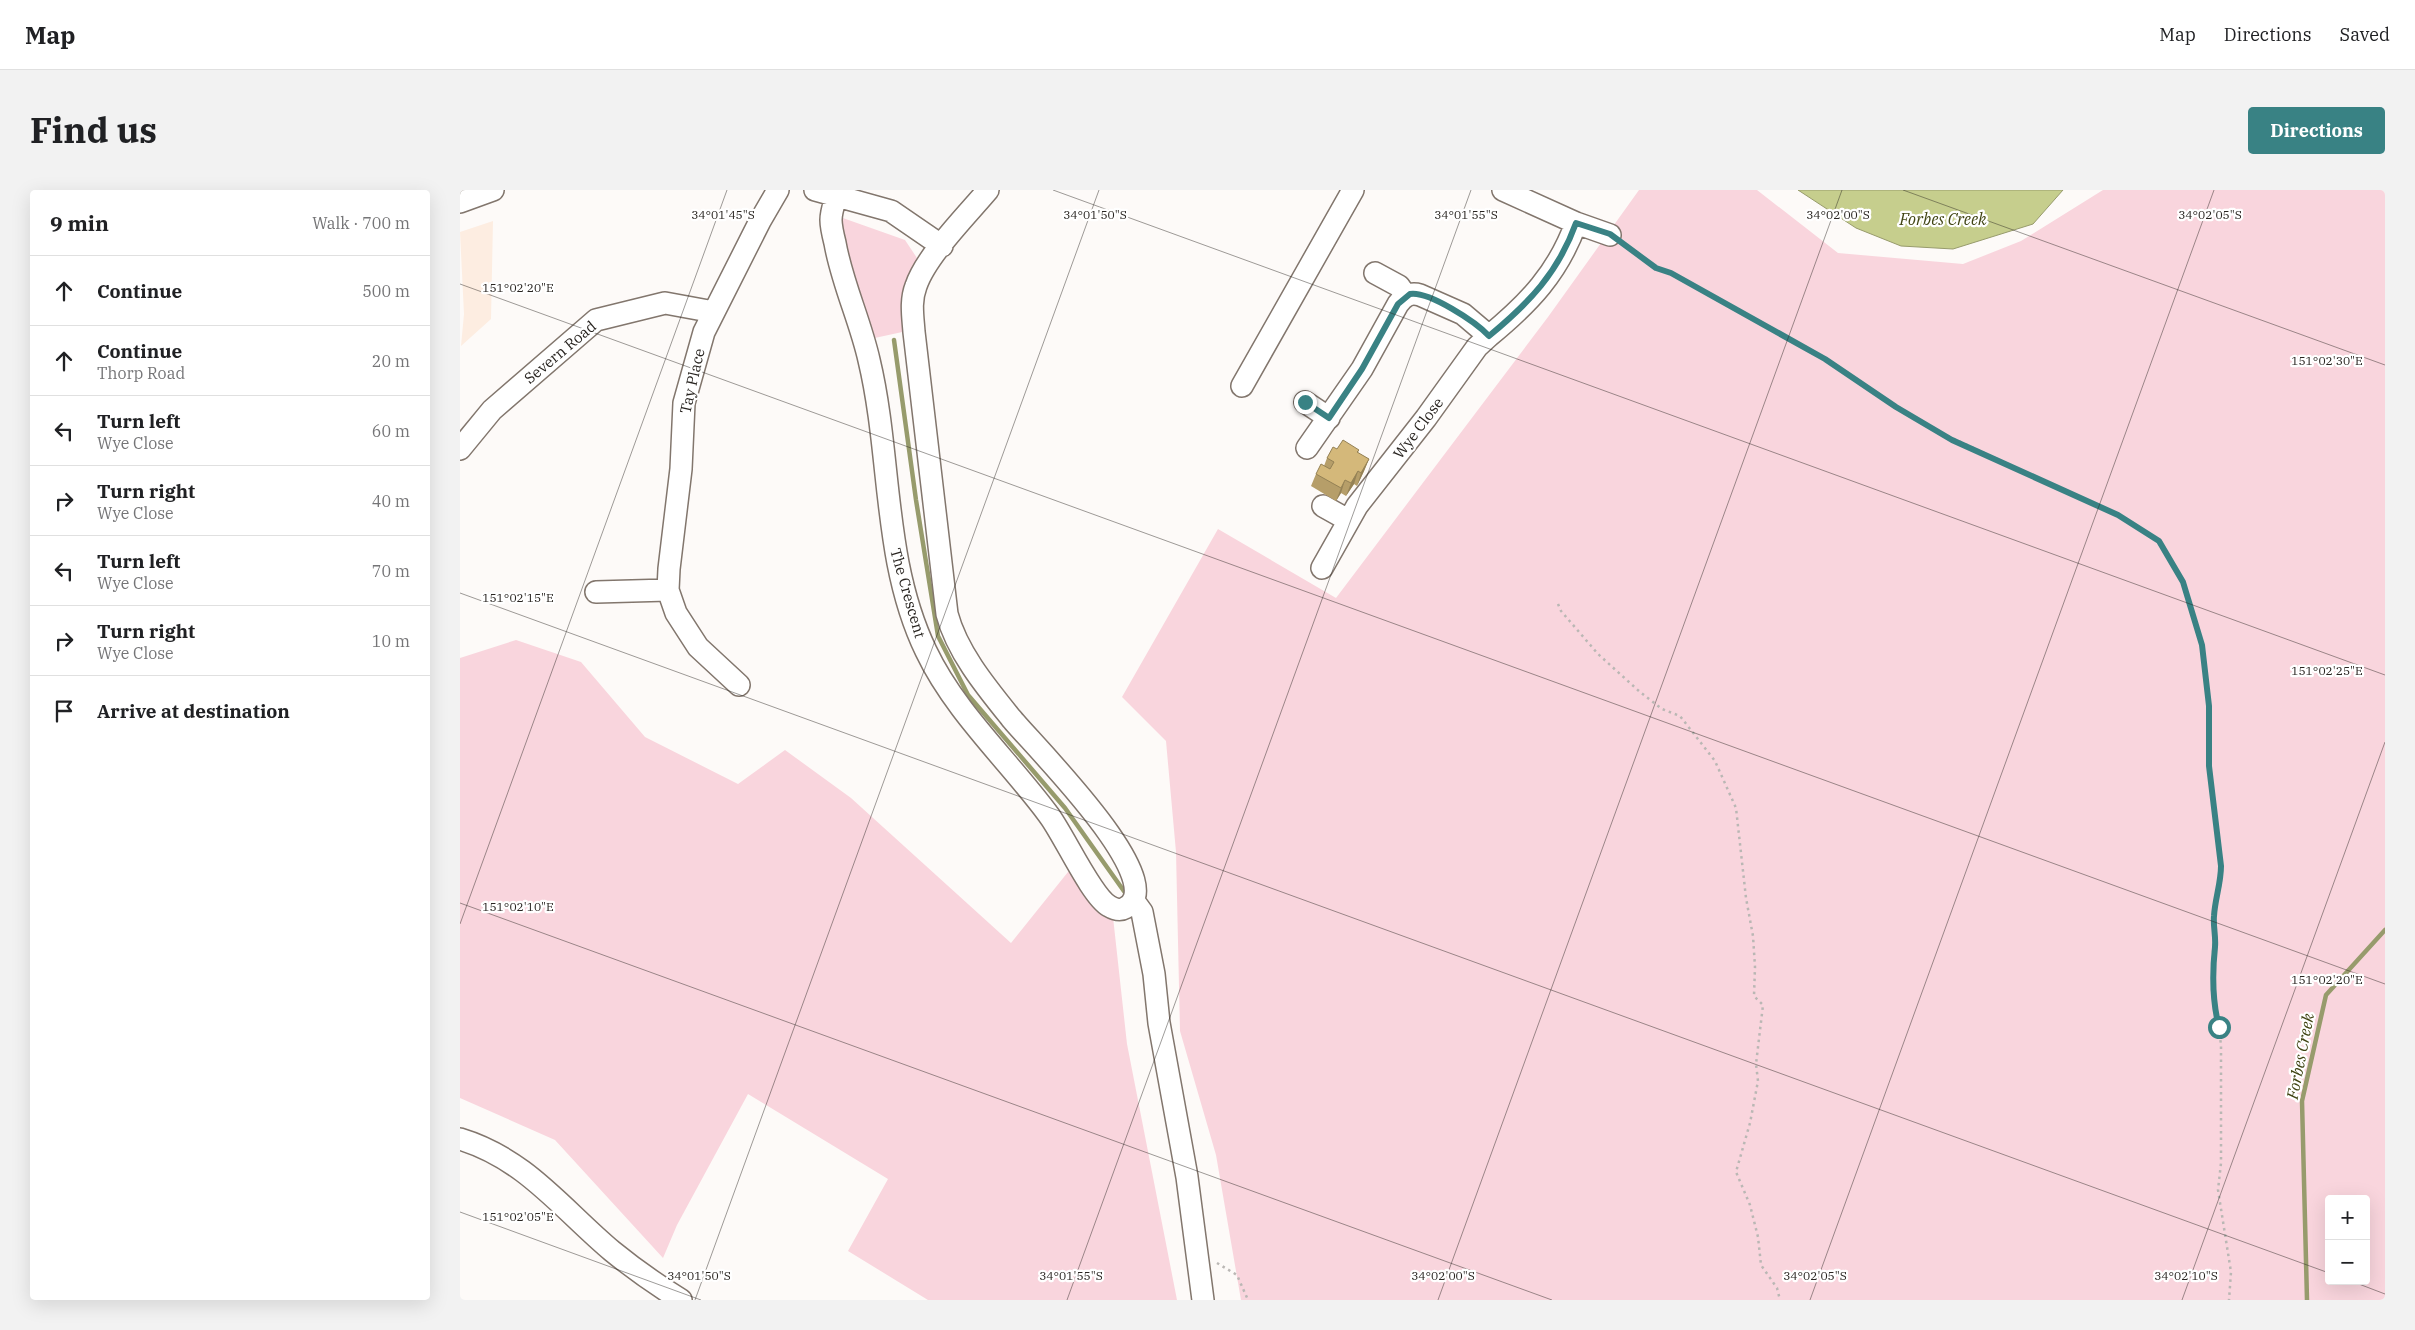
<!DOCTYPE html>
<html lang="en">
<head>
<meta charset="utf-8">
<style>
  body { margin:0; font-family:"IBM Plex Serif",serif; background:#f2f2f2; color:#202124 }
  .controls { position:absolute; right:15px; bottom:15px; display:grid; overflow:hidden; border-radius:5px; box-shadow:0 5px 20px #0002 }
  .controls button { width:45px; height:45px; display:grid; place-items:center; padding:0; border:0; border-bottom:1px solid #e0e0e0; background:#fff; color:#202124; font:25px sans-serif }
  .stop { position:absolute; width:15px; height:15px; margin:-11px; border:4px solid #398284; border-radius:50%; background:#fff }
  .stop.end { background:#398284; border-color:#fff; box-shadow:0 1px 5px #0008 }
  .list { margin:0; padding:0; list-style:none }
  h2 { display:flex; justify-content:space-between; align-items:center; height:65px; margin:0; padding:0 20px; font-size:21px }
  h2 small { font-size:16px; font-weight:400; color:#757577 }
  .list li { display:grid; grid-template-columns:32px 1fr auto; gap:15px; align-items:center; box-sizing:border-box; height:70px; padding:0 20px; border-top:1px solid #e0e0e0 }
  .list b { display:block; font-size:19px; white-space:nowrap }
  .list p { margin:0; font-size:16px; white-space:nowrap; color:#757577 }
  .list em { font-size:16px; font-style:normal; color:#757577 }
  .icon { flex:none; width:28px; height:28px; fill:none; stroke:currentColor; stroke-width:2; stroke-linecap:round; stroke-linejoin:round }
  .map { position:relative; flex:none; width:1925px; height:1110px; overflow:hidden; border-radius:5px }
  header { display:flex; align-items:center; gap:30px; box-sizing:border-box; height:70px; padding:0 25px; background:#fff; border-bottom:1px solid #e0e0e0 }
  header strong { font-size:24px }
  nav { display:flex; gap:28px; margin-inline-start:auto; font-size:18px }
  .intro { display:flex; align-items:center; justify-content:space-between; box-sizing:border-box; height:120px; padding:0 30px }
  h1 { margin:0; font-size:35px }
  .button { padding:12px 22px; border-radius:5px; background:#398284; color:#fff; font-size:18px; font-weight:700 }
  main { display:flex; gap:30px; padding:0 30px }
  aside { flex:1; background:#fff; border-radius:5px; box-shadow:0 5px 20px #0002 }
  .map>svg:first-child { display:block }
  .built { fill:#fdede1 }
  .green { fill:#f9d5dd; fill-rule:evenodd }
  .water { fill:#c6ce8d; stroke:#979b6c }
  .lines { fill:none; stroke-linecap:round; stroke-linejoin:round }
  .stream { stroke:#979b6c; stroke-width:4.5 }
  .minor-casing { stroke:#82766d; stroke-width:24 }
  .path { stroke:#bab7b4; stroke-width:2.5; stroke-dasharray:2.5 4; stroke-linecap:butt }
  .minor { stroke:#fff; stroke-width:21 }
  .wall { fill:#b69e69 }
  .shaded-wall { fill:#948155 }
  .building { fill:#d4b87a; stroke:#948155 }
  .route { stroke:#398284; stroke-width:6 }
  .ticks { fill:none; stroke:#282420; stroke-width:1; stroke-opacity:0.45 }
  .labels { text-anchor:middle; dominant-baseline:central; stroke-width:4.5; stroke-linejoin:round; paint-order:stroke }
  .street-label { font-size:15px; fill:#282420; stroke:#fff }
  .water-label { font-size:16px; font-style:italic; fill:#404413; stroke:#fff }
  .ticks-label { font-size:12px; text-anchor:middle; fill:#282420; stroke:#fff; stroke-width:4.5; stroke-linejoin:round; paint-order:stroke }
</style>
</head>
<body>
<header>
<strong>Map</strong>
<nav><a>Map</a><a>Directions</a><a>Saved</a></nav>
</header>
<div class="intro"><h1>Find us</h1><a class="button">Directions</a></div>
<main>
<aside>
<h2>9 min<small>Walk · 700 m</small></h2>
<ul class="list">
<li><svg class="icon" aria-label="ahead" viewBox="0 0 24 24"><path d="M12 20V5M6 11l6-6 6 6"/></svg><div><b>Continue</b></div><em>500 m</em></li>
<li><svg class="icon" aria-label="ahead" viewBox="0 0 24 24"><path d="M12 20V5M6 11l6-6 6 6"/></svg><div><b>Continue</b><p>Thorp Road</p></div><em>20 m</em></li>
<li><svg class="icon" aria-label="left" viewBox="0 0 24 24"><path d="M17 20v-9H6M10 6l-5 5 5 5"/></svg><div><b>Turn left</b><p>Wye Close</p></div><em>60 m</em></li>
<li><svg class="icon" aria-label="right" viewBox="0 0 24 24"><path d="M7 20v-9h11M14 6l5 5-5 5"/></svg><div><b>Turn right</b><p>Wye Close</p></div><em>40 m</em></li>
<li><svg class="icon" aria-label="left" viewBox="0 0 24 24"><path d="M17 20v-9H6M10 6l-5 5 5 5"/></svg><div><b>Turn left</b><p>Wye Close</p></div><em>70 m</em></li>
<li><svg class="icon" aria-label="right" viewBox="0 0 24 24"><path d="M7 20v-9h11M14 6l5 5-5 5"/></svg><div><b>Turn right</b><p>Wye Close</p></div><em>10 m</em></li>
<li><svg class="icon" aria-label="arrive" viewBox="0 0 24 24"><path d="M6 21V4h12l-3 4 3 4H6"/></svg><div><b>Arrive at destination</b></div></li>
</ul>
</aside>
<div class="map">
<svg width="1925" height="1110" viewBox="0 0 1925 1110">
  <rect width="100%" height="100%" fill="#fdfaf8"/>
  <path class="built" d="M33,31L31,129L1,156L4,124L0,42Z"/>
  <path class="green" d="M1179,0H1297L1378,63L1503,74L1561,51L1643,0H1925V1110H781L756,965L720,841L716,662L706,551L662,507L758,339L876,408L1088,127ZM1869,1009H1906V1091H1869Z
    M380,27L445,50L457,68L446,95L447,141L410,149L386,76Z
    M56,450L121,472L185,547L278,594L325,560L391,608L551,753L612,677L653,727L667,854L717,1110H468L388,1061L428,989L288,904L217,1035L203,1068L95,950L0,908V468Z"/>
  <path class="water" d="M1338,0H1603L1573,34L1493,59L1441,56L1396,38Z"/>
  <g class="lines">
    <path class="stream" d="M434,150L456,310L478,446L508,505L605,618L666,704
      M1847,1110L1842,911L1866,805L1925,740"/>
    <g class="minor-casing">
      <path id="minor" d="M355,0L431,21L482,56
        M1043,0L1116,33L1150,45
        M376,7C374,14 371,22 371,30C371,37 373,45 375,53C382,93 400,130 409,170C432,266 422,370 466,461C495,522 548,570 588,624C603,643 631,706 649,716C654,719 660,721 665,718C715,694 569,551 551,528C526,497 497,462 487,424L454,142C453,127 450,111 456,96C466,66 507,25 528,0
        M0,12L33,0
        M915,83L939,96L946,106
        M782,196L893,0
        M845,212L869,228
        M847,258L902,179L938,114C944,106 950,102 960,105L1003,124L1029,146C1069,113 1098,83 1116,33
        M0,259L32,220L136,130L205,113L254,122
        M863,316L888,330
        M862,378L897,316L966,228L1017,157L1029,146
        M136,402L208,400
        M279,495L238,457L216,423L208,400L209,379L221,279L224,213L244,142L300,31L318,0
        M674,711L682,722L694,784L699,833L727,987L743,1110
        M0,949C66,969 102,1019 152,1061C174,1079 197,1095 221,1110"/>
    </g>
    <path class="path" d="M1164,54L1196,78L1225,90L1365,169L1436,217L1479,242L1658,325L1699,351L1723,392L1742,455L1749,516V576L1761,676V692L1754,725L1752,802L1761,854V973L1758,1000L1771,1082L1769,1110
      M1098,414L1101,421L1138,464L1180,502L1202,519L1220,526L1255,571L1276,618L1286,708L1293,746L1295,777L1294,806L1303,815L1296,874L1298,891L1290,933L1276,982L1290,1015L1298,1047L1301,1075L1317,1098L1320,1110
      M757,1073L777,1085L788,1110"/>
    <use href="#minor" class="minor"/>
  </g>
  <path class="wall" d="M877,259L899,260L898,263L909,269L904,281L897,296L894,294L886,306L881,303L876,311L851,296L856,284L864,276L867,268Z"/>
  <path class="shaded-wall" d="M909,269L904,281L897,296L901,283Z
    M898,281L894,294L886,306L891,293Z
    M885,290L881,303L876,311L881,298Z"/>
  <path class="building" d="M883,250L899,260L897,262L909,269L901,283L898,281L891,293L885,290L881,298L856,284L861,274L870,279L874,272L867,268L873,257L877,259Z"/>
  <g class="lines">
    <path class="route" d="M845,212L869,228L902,179L938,114L950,104C969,101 1016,132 1029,146C1069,113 1098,83 1116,33L1150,44L1196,78L1211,83L1365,169L1436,217L1492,250L1658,325L1699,351L1723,392L1742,455L1749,516V576L1761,676C1761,693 1755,709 1754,726C1753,736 1756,746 1755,757C1752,785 1752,810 1759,837"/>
  </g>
  <path class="ticks" d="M593,0L1925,485M1443,0L1925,175M0,94L1925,794M0,403L1869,1083M0,713L1092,1110M0,734L267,0M0,1022L241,1110M1891,1091L1925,1104M235,1110L639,0M607,1110L1011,0M978,1110L1382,0M1350,1110L1754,0M1722,1110L1925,552"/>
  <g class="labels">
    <g class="street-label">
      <text transform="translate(100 162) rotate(-40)">Severn Road</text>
      <text transform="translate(232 191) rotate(-77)">Tay Place</text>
      <text transform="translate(958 238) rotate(-53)">Wye Close</text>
      <text transform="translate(448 403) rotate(74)">The Crescent</text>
    </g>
    <g class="water-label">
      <text x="1483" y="29">Forbes Creek</text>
      <text transform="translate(1840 866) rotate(-79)">Forbes Creek</text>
    </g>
  </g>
  <g class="ticks-label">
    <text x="263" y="29">34°01'45"S</text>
    <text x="635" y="29">34°01'50"S</text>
    <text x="1006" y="29">34°01'55"S</text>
    <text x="1378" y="29">34°02'00"S</text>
    <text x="1750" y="29">34°02'05"S</text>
    <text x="58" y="102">151°02'20"E</text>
    <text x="1867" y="175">151°02'30"E</text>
    <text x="58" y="412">151°02'15"E</text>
    <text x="1867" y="485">151°02'25"E</text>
    <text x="58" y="721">151°02'10"E</text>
    <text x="1867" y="794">151°02'20"E</text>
    <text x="58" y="1031">151°02'05"E</text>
    <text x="239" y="1090">34°01'50"S</text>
    <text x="611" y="1090">34°01'55"S</text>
    <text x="983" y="1090">34°02'00"S</text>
    <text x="1355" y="1090">34°02'05"S</text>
    <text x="1726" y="1090">34°02'10"S</text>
  </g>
</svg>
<div class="controls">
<button>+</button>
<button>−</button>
</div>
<div class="stop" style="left:1759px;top:837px"></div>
<div class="stop end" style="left:845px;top:212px"></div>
</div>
</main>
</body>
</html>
